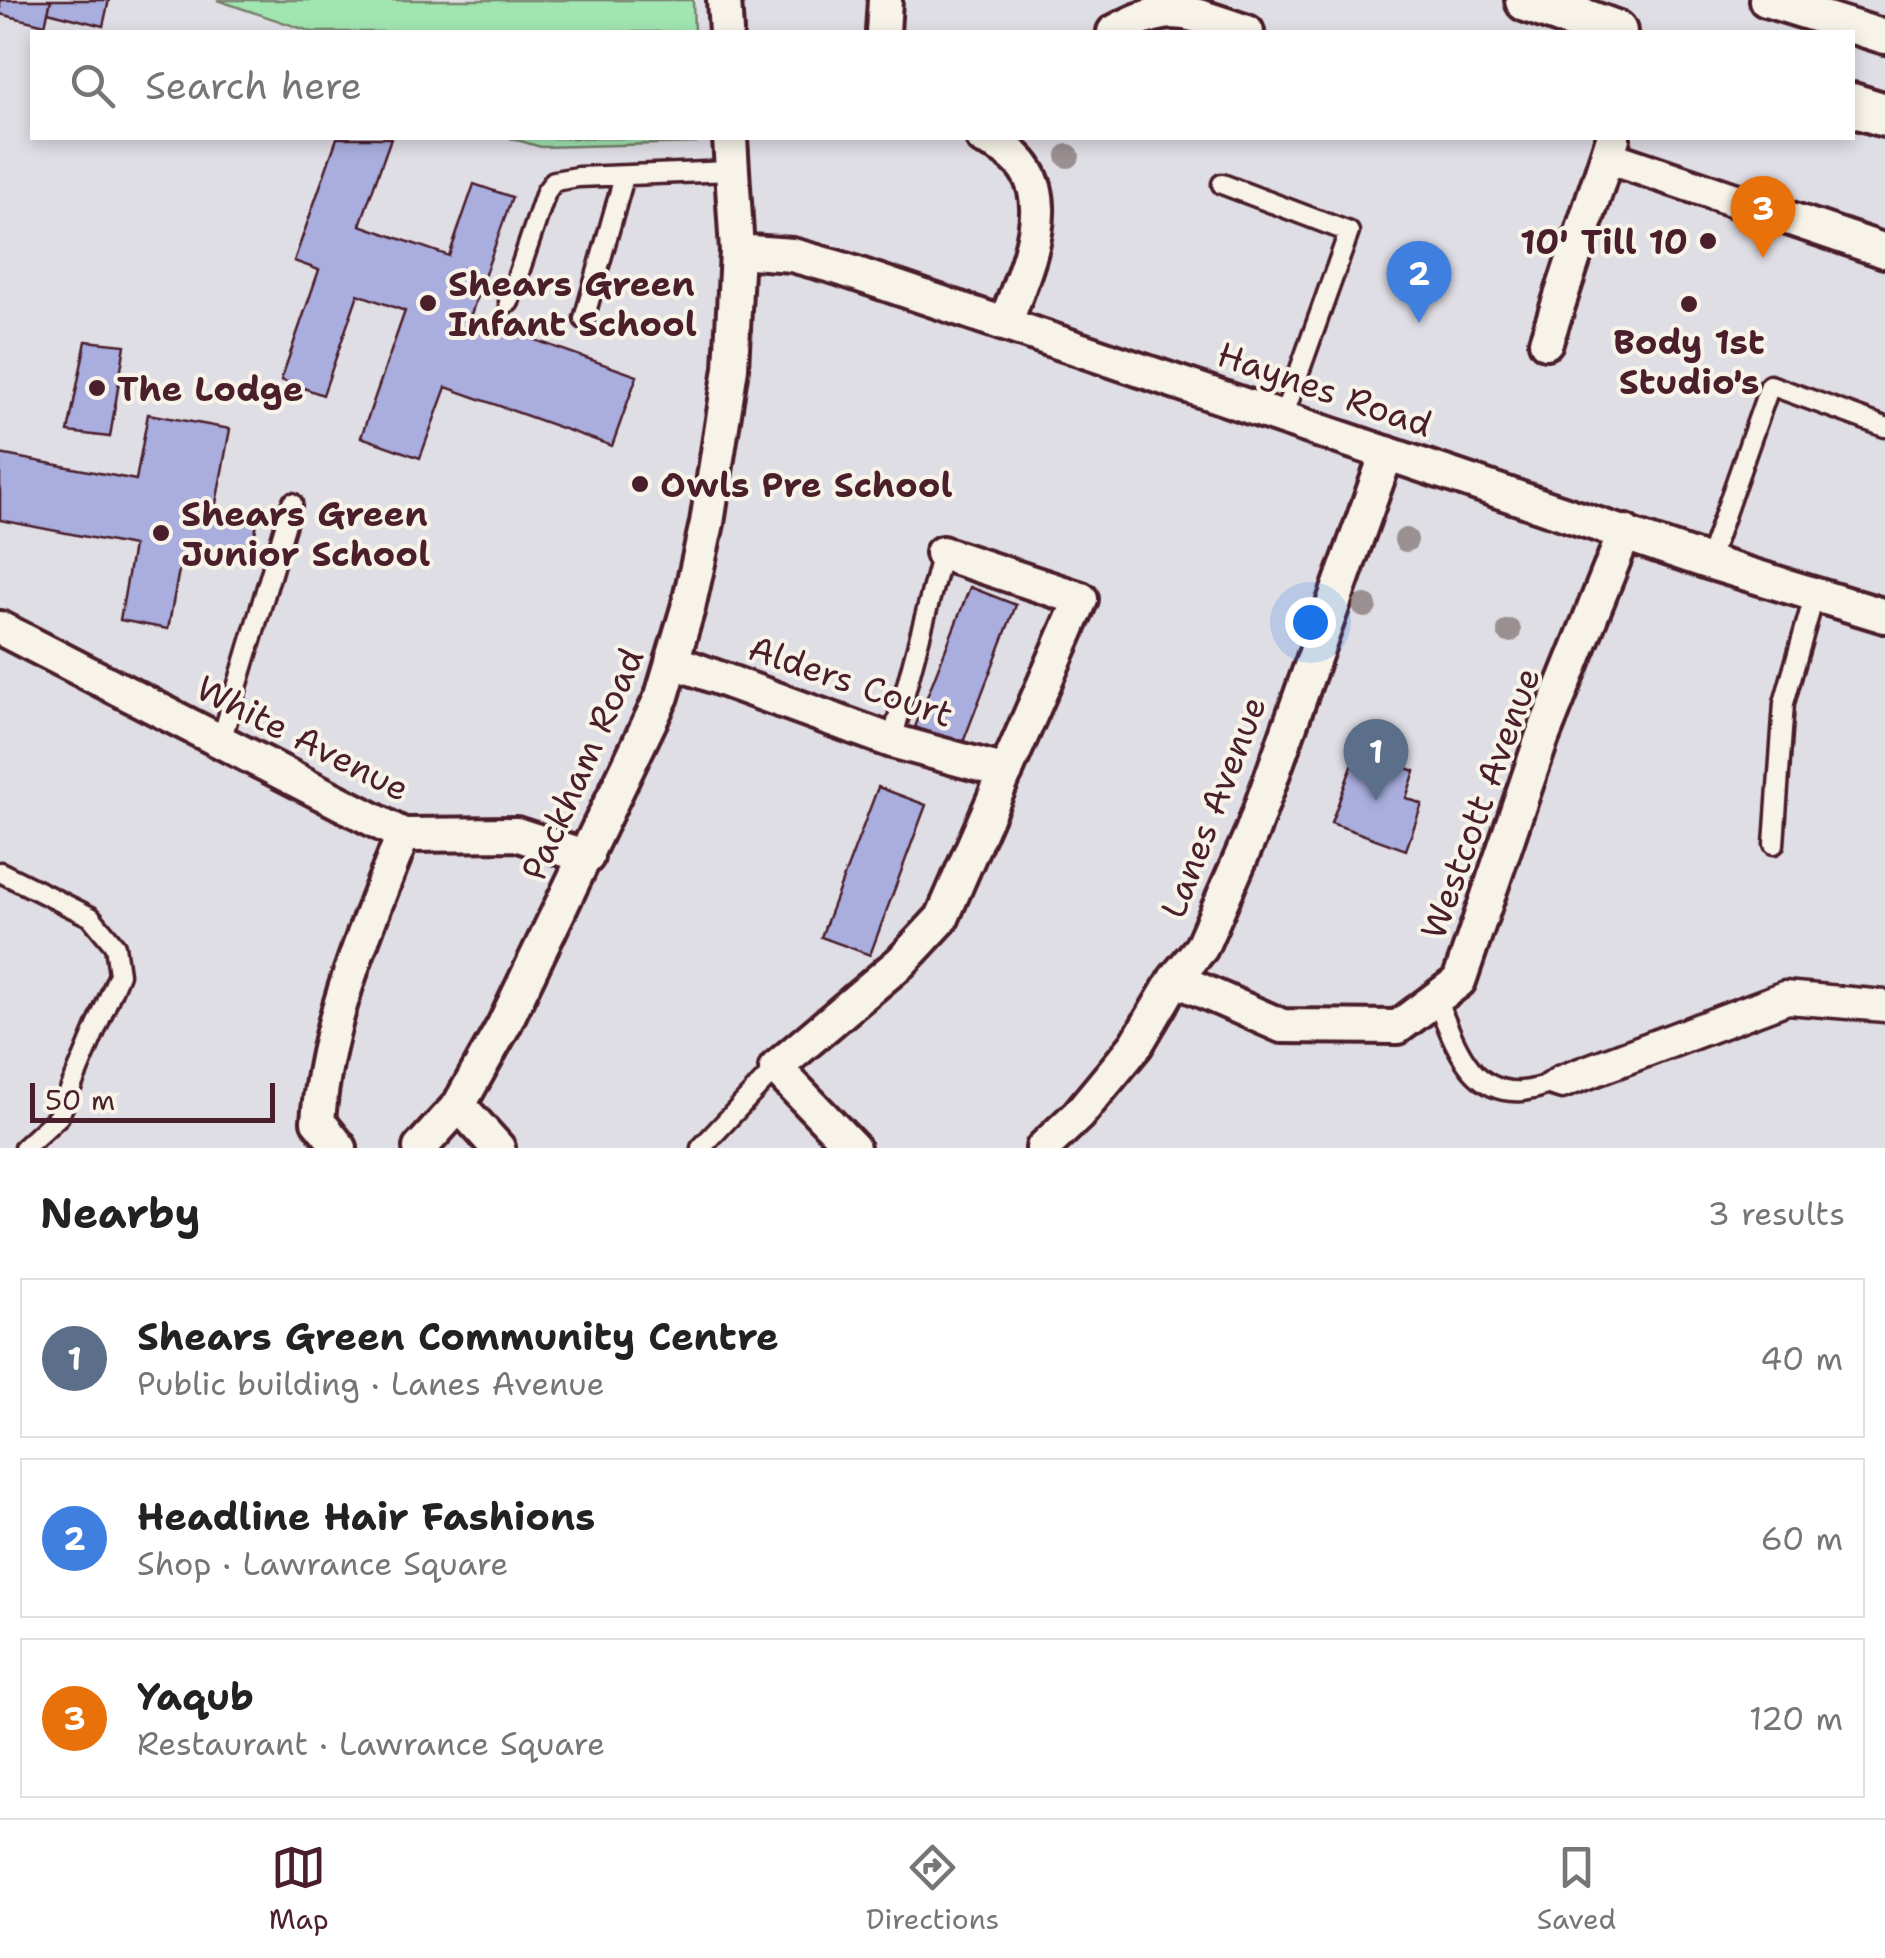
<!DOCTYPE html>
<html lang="en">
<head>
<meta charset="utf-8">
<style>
  body { margin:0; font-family:"Shantell Sans",sans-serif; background:#f2f2f2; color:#222 }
  .scale { position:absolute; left:30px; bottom:25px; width:245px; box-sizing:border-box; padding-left:10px; border:5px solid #4a1f2b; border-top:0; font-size:28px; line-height:35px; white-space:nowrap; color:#4a1f2b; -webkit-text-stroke:8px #f7f3e8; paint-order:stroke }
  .you { position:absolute; left:1310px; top:622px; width:35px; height:35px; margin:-25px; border:8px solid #fff; border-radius:50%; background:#1a73e8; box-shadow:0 0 0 15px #1a73e833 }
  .badge { display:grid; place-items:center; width:65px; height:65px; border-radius:50%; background:#4a1f2b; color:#fff; font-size:32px; font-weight:700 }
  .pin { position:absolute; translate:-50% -82px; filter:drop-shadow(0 2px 5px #0008) }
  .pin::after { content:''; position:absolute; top:52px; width:35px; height:30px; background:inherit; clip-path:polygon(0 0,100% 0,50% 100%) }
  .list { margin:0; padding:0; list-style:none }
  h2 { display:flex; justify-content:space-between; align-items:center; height:130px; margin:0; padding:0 40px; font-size:42px }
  h2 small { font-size:32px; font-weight:400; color:#767676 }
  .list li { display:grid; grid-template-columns:65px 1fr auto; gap:30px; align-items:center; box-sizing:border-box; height:160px; margin:0 20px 20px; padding:0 20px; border:2px solid #e0e0e0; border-radius:0px }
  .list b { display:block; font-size:38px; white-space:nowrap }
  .list p { margin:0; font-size:32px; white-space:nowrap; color:#767676 }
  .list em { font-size:32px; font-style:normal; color:#767676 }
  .icon { flex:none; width:55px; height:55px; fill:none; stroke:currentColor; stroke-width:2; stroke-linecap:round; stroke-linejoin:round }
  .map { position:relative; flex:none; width:1885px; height:1148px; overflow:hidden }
  .search { position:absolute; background:#fff; box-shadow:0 5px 15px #0003; left:30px; right:30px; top:30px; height:110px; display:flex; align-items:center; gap:25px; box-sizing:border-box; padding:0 35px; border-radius:0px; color:#767676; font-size:38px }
  .sheet { height:670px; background:#fff }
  nav { display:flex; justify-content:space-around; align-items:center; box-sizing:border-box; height:140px; border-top:2px solid #e0e0e0; background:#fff; font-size:28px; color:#767676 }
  nav a { display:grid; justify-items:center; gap:5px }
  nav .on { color:#4a1f2b }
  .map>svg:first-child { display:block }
  .green { fill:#a1e5b1; stroke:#76826e; stroke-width:2.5 }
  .building { fill:#a9aedf; stroke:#4a1f2b; stroke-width:2.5 }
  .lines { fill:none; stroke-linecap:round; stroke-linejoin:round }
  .service-casing { stroke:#4a1f2b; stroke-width:25 }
  .minor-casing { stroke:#4a1f2b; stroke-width:40 }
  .tertiary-casing { stroke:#4a1f2b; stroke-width:50 }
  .service { stroke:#f7f3e8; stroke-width:18 }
  .minor { stroke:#f7f3e8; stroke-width:32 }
  .tertiary { stroke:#f7f3e8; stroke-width:42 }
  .tree { fill:#9a9091 }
  .poi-dot { fill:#4a1f2b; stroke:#f7f3e8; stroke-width:4 }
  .labels { text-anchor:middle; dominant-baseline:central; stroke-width:8; stroke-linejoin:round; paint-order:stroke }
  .poi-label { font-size:35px; font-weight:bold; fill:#4a1f2b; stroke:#f7f3e8; text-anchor:start }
  .street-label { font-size:35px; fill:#4a1f2b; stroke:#f7f3e8 }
</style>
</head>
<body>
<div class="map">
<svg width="1885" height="1148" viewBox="0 0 1885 1148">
  <rect width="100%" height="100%" fill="#e0dee5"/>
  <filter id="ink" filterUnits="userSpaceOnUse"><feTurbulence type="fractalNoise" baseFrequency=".01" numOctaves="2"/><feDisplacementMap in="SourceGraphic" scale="20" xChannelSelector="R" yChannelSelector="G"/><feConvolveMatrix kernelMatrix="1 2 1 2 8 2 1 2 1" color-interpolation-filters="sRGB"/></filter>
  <g filter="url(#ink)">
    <path class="green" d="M217,0H693L694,32H312Z
      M510,138H695L696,143L541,147Z"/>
    <path class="building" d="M0,0H51L45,25L0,14Z
      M51,0H109L103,26L48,12Z
      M337,138H391L360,225L449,256L474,184L512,197L470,317L637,376L612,446L446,387L420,458L361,437L405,311L358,294L323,395L281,380L319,270L294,261Z
      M86,341L125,345L110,437L68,432Z
      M148,414L230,429L215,509L258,517L250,561L183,549L168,629L120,620L133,546L0,520V454L136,480Z
      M970,587L1016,605L962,745L915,727Z
      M1381,758L1415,771L1406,798L1422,804L1406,850L1331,823L1353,763L1376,772Z
      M878,787L926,805L870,955L821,937Z"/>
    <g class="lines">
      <g class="service-casing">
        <path id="service" d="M1222,184L1349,232L1283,417
          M509,302L546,192L554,181L578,177L731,171
          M584,319L624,177
          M1708,562L1770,385L1885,427
          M221,741L292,503
          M892,741L942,553
          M1774,844L1784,703L1814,597
          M0,872L91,917L115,946L119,974L59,1116L24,1148
          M1436,999C1454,1039 1468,1095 1522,1091C1538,1089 1547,1086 1558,1076L1784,991L1885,1000
          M1549,1085L1562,1089L1788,1004L1885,1012
          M701,1148L776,1068"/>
      </g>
      <g class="minor-casing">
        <path id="minor" d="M724,0L726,32
          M1766,0L1885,37
          M883,32L885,0
          M1114,32C1173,0 1186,12 1247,32
          M983,138C1073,173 1029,258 1005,324
          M1608,157L1885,251
          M737,251L792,255L839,268L1708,562L1885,616
          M1546,342L1613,138
          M0,628L403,835L516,834L587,857
          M672,661L892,741L1006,772
          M1175,979L1282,1026L1398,1027L1459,981L1542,738L1625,532
          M459,1105L498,1148
          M340,1148L318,1121C326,1019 366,928 403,835
          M420,1148L459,1105L504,1025L662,696L688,608L707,523L731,368L737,251L730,138
          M853,1148L776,1068L901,962L942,918L1081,599L942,553
          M1043,1148L1078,1115L1136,1045L1175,979L1201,948L1252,832L1387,453"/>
      </g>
      <g class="tertiary-casing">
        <path id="tertiary" d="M1527,0L1615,32
          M1852,105L1885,115"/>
      </g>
      <use href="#service" class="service"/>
      <use href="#minor" class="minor"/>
      <use href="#tertiary" class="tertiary"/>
    </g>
    <g class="tree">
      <circle cx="1068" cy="156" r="12"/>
      <circle cx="1406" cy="540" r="12"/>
      <circle cx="1365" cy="606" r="12"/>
      <circle cx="1509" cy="631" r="12"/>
    </g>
  </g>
  <g class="poi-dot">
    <circle cx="1708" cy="241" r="10"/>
    <circle cx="428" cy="303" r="10"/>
    <circle cx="1689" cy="304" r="10"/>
    <circle cx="97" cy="388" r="10"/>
    <circle cx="640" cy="484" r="10"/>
    <circle cx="161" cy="533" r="10"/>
  </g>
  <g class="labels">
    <g class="poi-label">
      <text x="1688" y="241" text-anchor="end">10' Till 10</text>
      <text x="448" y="283">Shears Green<tspan x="448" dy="40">Infant School</tspan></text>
      <text x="1689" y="341" text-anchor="middle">Body 1st<tspan x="1689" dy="40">Studio's</tspan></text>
      <text x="117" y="388">The Lodge</text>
      <text x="660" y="484">Owls Pre School</text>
      <text x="181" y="513">Shears Green<tspan x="181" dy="40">Junior School</tspan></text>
    </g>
    <g class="street-label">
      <text transform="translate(1325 389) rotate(19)">Haynes Road</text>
      <text transform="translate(851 681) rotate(19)">Alders Court</text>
      <text transform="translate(303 738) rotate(27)">White Avenue</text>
      <text transform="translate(582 764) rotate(-66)">Packham Road</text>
      <text transform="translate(1480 803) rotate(-70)">Westcott Avenue</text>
      <text transform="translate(1213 807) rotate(-69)">Lanes Avenue</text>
    </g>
  </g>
</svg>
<div class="scale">50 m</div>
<div class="you"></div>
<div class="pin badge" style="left:1376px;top:801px;background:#5c6f8a">1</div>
<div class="pin badge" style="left:1419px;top:323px;background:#3f7fe0">2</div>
<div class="pin badge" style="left:1763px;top:258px;background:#e8710a">3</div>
<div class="search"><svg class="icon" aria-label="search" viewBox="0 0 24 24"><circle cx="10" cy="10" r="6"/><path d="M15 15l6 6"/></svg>Search here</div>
</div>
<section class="sheet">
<h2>Nearby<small>3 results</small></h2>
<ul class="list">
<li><span class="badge" style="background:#5c6f8a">1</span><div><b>Shears Green Community Centre</b><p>Public building · Lanes Avenue</p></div><em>40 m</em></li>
<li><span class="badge" style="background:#3f7fe0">2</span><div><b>Headline Hair Fashions</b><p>Shop · Lawrance Square</p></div><em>60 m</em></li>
<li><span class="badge" style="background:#e8710a">3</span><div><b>Yaqub</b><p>Restaurant · Lawrance Square</p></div><em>120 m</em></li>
</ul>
</section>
<nav>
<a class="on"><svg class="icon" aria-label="map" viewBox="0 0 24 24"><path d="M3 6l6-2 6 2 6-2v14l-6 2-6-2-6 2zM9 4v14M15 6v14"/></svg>Map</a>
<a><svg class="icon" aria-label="directions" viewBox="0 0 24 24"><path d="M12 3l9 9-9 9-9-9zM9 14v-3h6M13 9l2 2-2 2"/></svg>Directions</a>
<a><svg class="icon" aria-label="saved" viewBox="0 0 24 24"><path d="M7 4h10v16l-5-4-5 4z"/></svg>Saved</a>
</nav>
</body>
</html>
